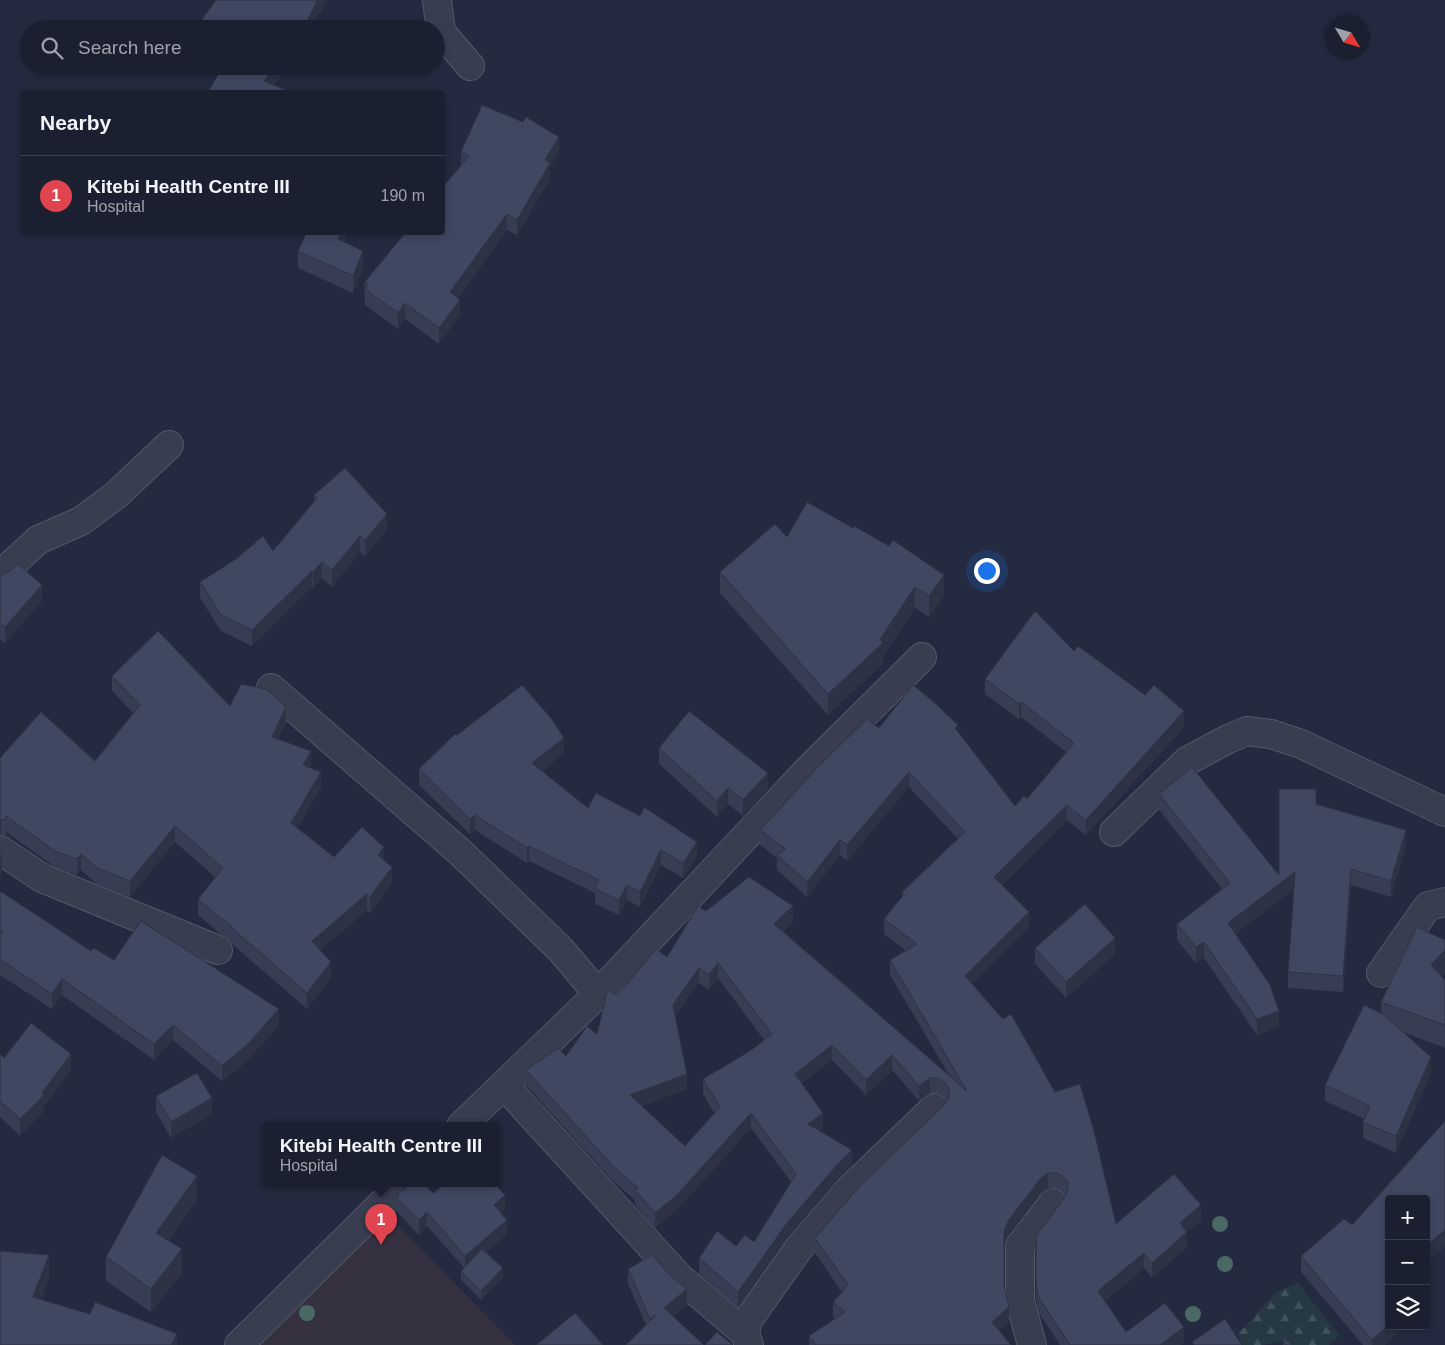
<!DOCTYPE html>
<html lang="en">
<head>
<meta charset="utf-8">
<style>
  body { margin:0; font-family:Helvetica,sans-serif; background:#242838; color:#f1f3f6 }
  .controls { position:absolute; right:15px; bottom:15px; display:grid; overflow:hidden; border-radius:5px; box-shadow:0 2px 8px #0003 }
  .controls button { width:45px; height:45px; display:grid; place-items:center; padding:0; border:0; border-bottom:1px solid #393e4c; background:#1b2030; color:#f1f3f6; font:25px sans-serif }
  .compass { position:absolute; left:1325px; top:15px; width:45px; height:45px; border-radius:50%; background:#1b2030; box-shadow:0 2px 8px #0003; rotate:128deg }
  .you { position:absolute; left:986px; top:570px; width:18px; height:18px; margin:-12px; border:4px solid #fff; border-radius:50%; background:#1a73e8; box-shadow:0 0 0 8px #1a73e833 }
  .badge { display:grid; place-items:center; width:32px; height:32px; border-radius:50%; background:#899dfc; color:#fff; font-size:16px; font-weight:700 }
  .pin { position:absolute; translate:-50% -41px; filter:drop-shadow(0 1px 2px #0008) }
  .pin::after { content:''; position:absolute; top:26px; width:18px; height:15px; background:inherit; clip-path:polygon(0 0,100% 0,50% 100%) }
  .popup { position:absolute; left:262px; top:1122px; width:238px; height:65px; box-sizing:border-box; display:grid; place-content:center; border-radius:5px; background:#1b2030; filter:drop-shadow(0 1px 4px #0005); font-size:16px; white-space:nowrap; color:#a0a3ab }
  .popup b { font-size:19px; color:#f1f3f6 }
  .popup::after { content:''; position:absolute; left:50%; top:100%; margin-left:-10px; border:10px solid transparent; border-top-color:#1b2030 }
  .list { margin:0; padding:0; list-style:none }
  h2 { display:flex; justify-content:space-between; align-items:center; height:65px; margin:0; padding:0 20px; font-size:21px }
  h2 small { font-size:16px; font-weight:400; color:#a0a3ab }
  .list li { display:grid; grid-template-columns:32px 1fr auto; gap:15px; align-items:center; box-sizing:border-box; height:80px; padding:0 20px; border-top:1px solid #393e4c }
  .list b { display:block; font-size:19px; white-space:nowrap }
  .list p { margin:0; font-size:16px; white-space:nowrap; color:#a0a3ab }
  .list em { font-size:16px; font-style:normal; color:#a0a3ab }
  .icon { flex:none; width:28px; height:28px; fill:none; stroke:currentColor; stroke-width:2; stroke-linecap:round; stroke-linejoin:round }
  .map { position:relative; flex:none; width:1445px; height:1345px; overflow:hidden }
  .search { position:absolute; background:#1b2030; box-shadow:0 2px 8px #0003; left:20px; top:20px; width:425px; height:55px; display:flex; align-items:center; gap:12px; box-sizing:border-box; padding:0 18px; border-radius:28px; color:#a0a3ab; font-size:19px }
  .panel { position:absolute; background:#1b2030; box-shadow:0 2px 8px #0003; left:20px; top:90px; width:425px; height:145px; border-radius:5px }
  .map>svg:first-child { display:block }
  .medical { fill:#363141 }
  .forest { fill:url(#forest-firs) }
  .lines { fill:none; stroke-linecap:round; stroke-linejoin:round }
  .minor-casing { stroke:#53586b; stroke-width:30 }
  .minor { stroke:#383d50; stroke-width:28 }
  .tree { fill:#4b6964 }
  .wall { fill:#373d53; fill-rule:evenodd }
  .shaded-wall { fill:#2d3244 }
  .building { fill:#404761; stroke:#2d3244; fill-rule:evenodd }
</style>
</head>
<body>
<div class="map">
<svg width="1445" height="1345" viewBox="0 0 1445 1345">
  <defs>
    <pattern id="forest-firs" width="22" height="20" patternUnits="userSpaceOnUse" patternTransform="scale(1.25)"><rect width="22" height="20" fill="#263841"/><path d="M5 1l3.5 6h-7zM16 11l3.5 6h-7z" fill="#43535b"/></pattern>
  </defs>
  <rect width="100%" height="100%" fill="#242a40"/>
  <path class="medical" d="M382,1209L515,1345H249Z"/>
  <path class="forest" d="M1298,1283L1339,1335L1329,1345H1287L1282,1341L1262,1345H1243L1238,1334L1276,1292Z"/>
  <g class="lines">
    <g class="minor-casing">
      <path id="minor" d="M437,0L441,32L470,66
        M0,575L38,540L81,521L116,495L169,445
        M271,688L460,852L561,950L598,994
        M1114,832L1187,761L1228,739L1247,731L1271,734L1301,744L1445,812
        M0,850L42,878L218,950
        M1381,973L1428,906L1445,902
        M504,1085L680,1278L745,1333
        M461,1126L598,994L806,772L922,657
        M239,1345L402,1184
        M749,1345L745,1333L748,1320L799,1248L849,1190L934,1108
        M1032,1345L1020,1301V1246L1053,1203"/>
    </g>
    <use href="#minor" class="minor"/>
  </g>
  <g class="tree">
    <circle cx="1220" cy="1224" r="8"/>
    <circle cx="1225" cy="1264" r="8"/>
    <circle cx="307" cy="1313" r="8"/>
    <circle cx="1193" cy="1314" r="8"/>
  </g>
  <path class="wall" d="M461,152H559L550,167V179L517,235L507,230L458,298L460,315L439,344L405,319L398,329L365,305L364,283L461,165Z
    M307,232H348L344,242L363,268L353,293L298,268V251Z
    M314,495L387,530L365,556L360,552L332,587L322,578L313,588L312,587L252,646L221,631L200,598V582L273,551L314,502Z
    M787,537L944,596L929,617L915,608L883,656V663L828,715L720,593V572Z
    M10,571L42,601L5,643L0,639V578Z
    M1074,651L1184,727L1086,835L1067,820L1002,885L1029,927L972,984L1116,1224L1201,1221L1187,1232V1247L1152,1278L1144,1268L1105,1301L1126,1332L1184,1342L1180,1345H1060L1039,1313L1036,1299V1236L1066,1196L1063,1191L1056,1188H1048L1041,1193L1008,1236L1004,1246V1286L1009,1322L999,1330L1011,1345H809V1336L835,1319L833,1317V1302L842,1292L815,1253V1238L945,1104L947,1100L945,1097L938,1093H930L919,1101L892,1070L866,1095L832,1060L802,1083L823,1128L819,1131L852,1165L837,1180L787,1238L738,1307L699,1274V1258L736,1246L754,1242L791,1182L751,1128L675,1212L655,1228L635,1205V1200L614,1182L526,1085V1070L566,1056L597,1034L617,996L667,957L706,911L793,921L783,931L949,1075L890,975V960L906,951L884,934V919L902,897V892L958,839L909,787L847,861L840,855L807,897L777,870V858L760,845V830L879,728L958,731L1015,806L1027,799L1066,752L1021,717L1019,719L985,694V679ZM718,978L764,1040L750,1051L703,1079V1094L714,1113L685,1146L641,1106L687,1089L675,1016L699,983L709,990Z
    M112,676L230,706L286,723L278,740L311,768L321,788L297,828L334,857L384,860L392,883L370,913L367,910L320,950L331,978L307,1009L232,944L230,940L220,934L198,915V899L215,877L175,842L130,897L97,884L81,870L77,875L55,867L6,832V836L0,835V758L95,761L133,713L112,691Z
    M457,735L564,753L542,771L588,808L697,857L683,878L661,865L640,907L627,900L619,915L595,904V893L529,861L527,863L475,830L470,834L419,785V769Z
    M659,748L768,789L743,816L728,804L717,817L659,764Z
    M1159,794L1279,875L1316,804L1406,846L1391,897L1351,885L1343,992L1288,988V972L1294,889L1235,934L1279,1027L1257,1035L1204,958L1196,963L1177,940V924L1222,889L1159,810Z
    M0,891L91,951L279,1025L247,1061L222,1081L173,1040L154,1060L62,995L52,1009L0,975Z
    M1035,948L1115,954L1066,998L1035,964Z
    M1442,977L1445,980V1048L1405,1033L1431,1073L1396,1153L1363,1138V1122L1364,1119L1325,1101V1085L1381,1013V1002Z
    M0,1054L4,1058L71,1070L44,1106V1111L20,1136L0,1117Z
    M156,1096L212,1114L171,1138L156,1112Z
    M1445,1121V1246L1426,1262V1199H1389V1326H1406L1384,1345H1363L1301,1272V1256L1344,1219L1352,1225Z
    M396,1197L505,1210L501,1213L507,1234L486,1253L503,1277L481,1300L461,1280V1271L464,1268L427,1226L419,1235L396,1211Z
    M197,1200L168,1241L182,1273L151,1312L106,1281V1257Z
    M628,1269L687,1304L673,1316L646,1325L628,1284Z"/>
  <path class="shaded-wall" d="M318,0H327L312,29H303Z
    M276,66H290L268,92L264,81Z
    M559,137V152L550,167V179L517,235V220L545,160Z
    M507,214V230L450,308V292Z
    M341,232H348L338,256V239Z
    M363,251V268L353,293V276Z
    M460,300V315L439,344V328Z
    M405,303V319L398,329V313Z
    M387,514V530L365,556V540Z
    M360,536V552L332,587V570Z
    M322,562V578L313,588V572Z
    M312,571V587L252,646V630Z
    M944,575V596L929,617V596Z
    M42,585V601L5,643V627Z
    M915,587V608L883,656V663L828,715V694L880,639Z
    M1021,702V717L1019,719V704Z
    M286,707V723L272,753V737Z
    M1184,711V727L1086,835V820Z
    M564,738V753L532,778V763Z
    M311,751V767L303,765Z
    M321,772V788L291,838V823Z
    M909,772V787L847,861V845Z
    M768,773V789L743,816V800Z
    M728,788V804L717,817V801Z
    M1067,805V820L994,892V877Z
    M475,815V830L470,834V819Z
    M1,818V834L0,835V819Z
    M175,826V842L130,897V881Z
    M1406,830V846L1391,897V881Z
    M840,840V855L807,897V882Z
    M697,842V857L683,878V863Z
    M529,846V861L527,863V848Z
    M384,847V863L378,855Z
    M661,850V865L640,907V892Z
    M2,854V870L0,882V866Z
    M81,854V870L77,875V859Z
    M392,867V883L370,913V897Z
    M1351,869V885L1343,992V976Z
    M1295,872V888L1228,939V923Z
    M627,885V900L619,915V900Z
    M367,894V910L312,957V941Z
    M793,906V921L774,939V924Z
    M1029,912V927L965,991V976Z
    M1115,938V954L1066,998V982Z
    M1204,942V958L1196,963V947Z
    M1445,950V973L1431,988V965Z
    M331,962V978L307,1009V993Z
    M718,963V978L709,990V975Z
    M699,968V983L673,1020V1005Z
    M62,979V995L52,1009V994Z
    M279,1009V1025L247,1061L222,1081V1066Z
    M1279,1011V1027L1257,1035V1019Z
    M173,1025V1040L154,1060V1044Z
    M832,1045V1060L795,1089V1074Z
    M71,1054V1070L44,1106V1111L20,1136V1119Z
    M892,1055V1070L866,1095V1080Z
    M1431,1057V1073L1396,1153V1136Z
    M687,1074V1089L630,1111V1095Z
    M930,1078V1093L919,1101V1086Z
    M212,1098V1114L171,1138V1122Z
    M751,1113V1128L675,1212L655,1228V1213Z
    M823,1113V1128L808,1139V1124Z
    M852,1150V1165L837,1180L787,1238L738,1307V1292L787,1223L837,1165Z
    M1048,1173V1188L1041,1193L1008,1236L1004,1246V1231L1008,1221L1041,1178Z
    M197,1176V1200L156,1257V1233Z
    M505,1195V1210L494,1219V1205Z
    M1201,1205V1221L1187,1232V1247L1152,1278V1263L1180,1223Z
    M427,1212V1226L419,1235V1220Z
    M507,1220V1234L465,1270V1256Z
    M1445,1230V1246L1426,1262V1246Z
    M182,1249V1273L151,1312V1289Z
    M1144,1253V1268L1098,1306V1291Z
    M49,1255V1279L33,1321V1297Z
    M503,1268V1277L481,1300V1291Z
    M687,1289V1304L664,1323V1308Z
    M1009,1307V1322L992,1337V1322Z
    M1389,1325V1326H1406L1384,1345H1372V1340Z
    M1184,1327V1342L1180,1345H1160Z
    M177,1334V1345H171Z"/>
  <path class="building" d="M216,0H318L303,29H201L197,26Z
    M223,66H276L264,81L291,92H208Z
    M482,105L523,122L526,117L559,137L545,160L550,163L517,220L507,214L450,292L460,300L439,328L405,303L398,313L365,289L368,284L364,283L406,232H442V188L469,156L461,152Z
    M307,232H341L338,239L363,251L353,276L298,251Z
    M345,468L387,514L365,540L360,536L332,570L322,562L313,572L312,571L252,630L221,615L200,582L236,559L263,536L273,551L317,498L314,495Z
    M807,502L853,528L854,526L889,546L893,540L944,575L929,596L915,587L880,639L883,643L828,694L720,572L775,524L787,537Z
    M18,564L42,585L5,627L0,623V578L3,574L10,571Z
    M1035,611L1074,651L1078,646L1145,695L1154,685L1184,711L1086,820L1067,805L994,877L1029,912L965,976L1003,1019L1011,1014L1055,1092L1080,1084L1094,1131L1116,1224L1174,1174L1201,1205L1180,1223L1187,1232L1152,1263L1144,1253L1098,1291L1126,1332L1165,1303L1184,1327L1160,1345H1070L1039,1298L1036,1284V1236L1065,1197L1068,1189V1182L1063,1176L1056,1173H1048L1041,1178L1008,1221L1004,1231V1286L1009,1307L992,1322L1011,1345H816L809,1336L845,1312L833,1302L848,1285L815,1238L860,1186L945,1104L949,1097V1089L945,1082L938,1078H930L919,1086L892,1055L866,1080L832,1045L795,1074L823,1113L808,1124L852,1150L837,1165L787,1223L738,1292L699,1258L717,1231L736,1246L745,1235L754,1242L796,1174L751,1113L675,1197L655,1213L635,1190L638,1188L614,1167L526,1070L558,1048L566,1056L587,1026L597,1034L607,992L609,990L617,996L656,949L667,957L698,906L706,911L749,877L793,906L774,924L967,1091L890,960L917,944L884,919L904,894L902,892L965,832L909,772L847,845L840,840L807,882L777,855L786,849L760,830L817,768L867,719L879,728L913,685L935,703L958,725L955,728L1015,806L1024,796L1027,799L1074,743L1021,702L1019,704L985,679ZM718,963L772,1034L750,1051L703,1079L720,1107L685,1146L630,1095L687,1074L673,1005L699,968L709,975Z
    M158,631L230,706L241,684L266,689L286,707L272,737L311,751L303,765L321,772L291,823L334,857L362,827L384,847L378,855L392,867L370,897L367,894L312,941L331,962L307,993L232,928L230,924L220,918L198,899L223,868L175,826L130,881L97,868L81,854L77,859L55,851L6,816V820L0,819V758L41,712L95,761L140,705L112,676Z
    M522,685L551,718L564,738L532,763L588,808L596,793L640,816L644,807L697,842L683,863L661,850L640,892L627,885L619,900L595,889L599,880L529,846L527,848L475,815L470,819L419,769L455,734L457,735Z
    M689,711L768,773L743,800L728,788L717,801L659,748Z
    M1192,767L1279,875V789H1316V804L1406,830L1391,881L1351,869L1343,976L1288,972L1295,872L1228,923L1270,985L1279,1011L1257,1019L1204,942L1196,947L1177,924L1230,883L1159,794Z
    M0,853L2,854L0,866Z
    M0,891L91,951L94,948L114,960L141,921L279,1009L247,1045L222,1066L173,1025L154,1044L62,979L52,994L0,959V936L3,931L0,930Z
    M1085,904L1115,938L1066,982L1035,948Z
    M1417,927L1445,940V950L1431,965L1445,980V1025L1381,1002Z
    M1364,1005L1383,1014L1431,1057L1396,1136L1363,1122L1370,1106L1325,1085Z
    M31,1023L71,1054L42,1093L44,1095L20,1119L0,1101V1054L4,1058Z
    M197,1073L212,1098L171,1122L156,1096Z
    M1445,1121V1230L1426,1246V1199H1389V1325L1372,1340L1301,1256L1344,1219L1352,1225Z
    M162,1155L197,1176L156,1233L182,1249L151,1289L106,1257Z
    M410,1184H424L433,1193L444,1184H495L505,1195L494,1205L507,1220L465,1256L427,1212L419,1220L396,1197Z
    M482,1249L503,1268L481,1291L461,1271Z
    M0,1251L49,1255L33,1297L90,1314L95,1302L177,1334L171,1345H0Z
    M652,1255L670,1275L687,1289L664,1308L704,1345H626L657,1314L650,1319L628,1269Z
    M575,1313L603,1345H536Z
    M1225,1319L1242,1345H1194L1192,1342Z
    M717,1332L733,1345H705Z
    M1288,1340L1292,1345H1282Z"/>
</svg>
<div class="controls">
<button>+</button>
<button>−</button>
<button><svg class="icon" aria-label="layers" viewBox="0 0 24 24"><path d="M12 4l9 5-9 5-9-5zM3 14l9 5 9-5"/></svg></button>
</div>
<svg class="compass" viewBox="-18 -18 36 36"><path d="M0-13l5 13h-10z" fill="#e53935"/><path d="M0 13l5-13h-10z" fill="#a0a3ab"/></svg>
<div class="you"></div>
<div class="pin badge" style="left:381px;top:1245px;background:#e0444e">1</div>
<div class="popup"><b>Kitebi Health Centre III</b>Hospital</div>
<div class="search"><svg class="icon" aria-label="search" viewBox="0 0 24 24"><circle cx="10" cy="10" r="6"/><path d="M15 15l6 6"/></svg>Search here</div>
<section class="panel">
<h2>Nearby<small></small></h2>
<ul class="list">
<li><span class="badge" style="background:#e0444e">1</span><div><b>Kitebi Health Centre III</b><p>Hospital</p></div><em>190 m</em></li>
</ul>
</section>
</div>
</body>
</html>
